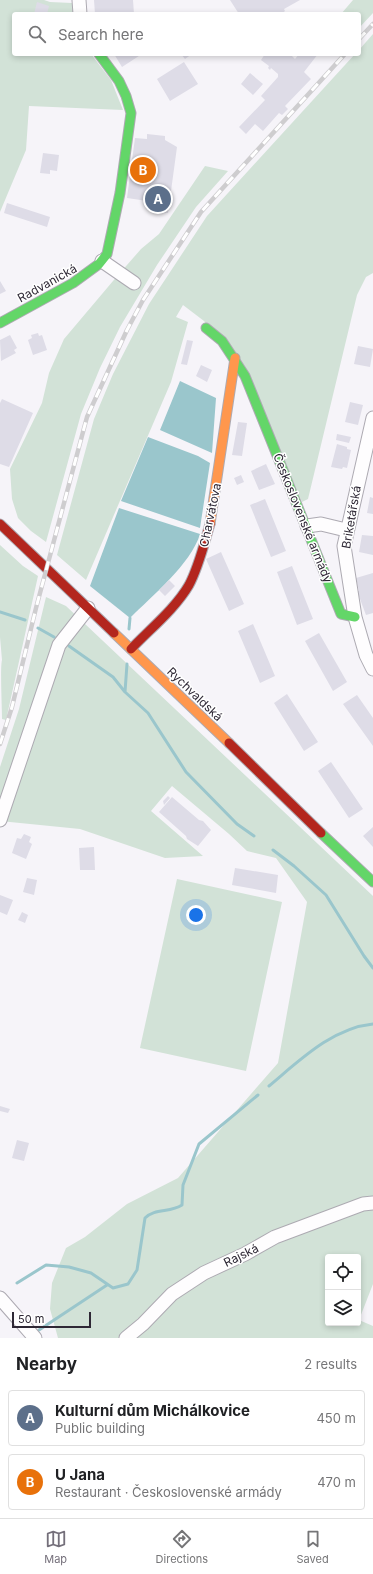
<!DOCTYPE html>
<html lang="en">
<head>
<meta charset="utf-8">
<style>
  body { margin:0; font-family:Inter,sans-serif; background:#f6f6f6; color:#202124 }
  .controls { position:absolute; right:12px; bottom:12px; display:grid; overflow:hidden; border-radius:4px; box-shadow:0 2px 6px #0003 }
  .controls button { width:36px; height:36px; display:grid; place-items:center; padding:0; border:0; border-bottom:1px solid #e0e0e0; background:#fff; color:#202124; font:20px sans-serif }
  .scale { position:absolute; left:12px; bottom:10px; width:79px; box-sizing:border-box; padding-left:4px; border:2px solid #2e2835; border-top:0; font-size:11px; line-height:14px; white-space:nowrap; color:#2e2835; -webkit-text-stroke:3px #fff; paint-order:stroke }
  .you { position:absolute; left:196px; top:915px; width:14px; height:14px; margin:-10px; border:3px solid #fff; border-radius:50%; background:#1a73e8; box-shadow:0 0 0 6px #1a73e833 }
  .badge { display:grid; place-items:center; width:26px; height:26px; border-radius:50%; background:#746f7a; color:#fff; font-size:13px; font-weight:700 }
  .pin { position:absolute; translate:-50% -50%; border:2px solid #fff; box-shadow:0 1px 4px #0006 }
  .list { margin:0; padding:0; list-style:none }
  h2 { display:flex; justify-content:space-between; align-items:center; height:52px; margin:0; padding:0 16px; font-size:17px }
  h2 small { font-size:13px; font-weight:400; color:#757577 }
  .list li { display:grid; grid-template-columns:26px 1fr auto; gap:12px; align-items:center; box-sizing:border-box; height:56px; margin:0 8px 8px; padding:0 8px; border:1px solid #e0e0e0; border-radius:4px }
  .list b { display:block; font-size:15px; white-space:nowrap }
  .list p { margin:0; font-size:13px; white-space:nowrap; color:#757577 }
  .list em { font-size:13px; font-style:normal; color:#757577 }
  .icon { flex:none; width:22px; height:22px; fill:none; stroke:currentColor; stroke-width:2; stroke-linecap:round; stroke-linejoin:round }
  .map { position:relative; flex:none; width:373px; height:1338px; overflow:hidden }
  .search { position:absolute; background:#fff; box-shadow:0 2px 6px #0003; left:12px; right:12px; top:12px; height:44px; display:flex; align-items:center; gap:10px; box-sizing:border-box; padding:0 14px; border-radius:4px; color:#757577; font-size:15px }
  .sheet { height:180px; background:#fff }
  nav { display:flex; justify-content:space-around; align-items:center; box-sizing:border-box; height:56px; border-top:1px solid #e0e0e0; background:#fff; font-size:11px; color:#757577 }
  nav a { display:grid; justify-items:center; gap:2px }
  nav .on { color:#746f7a }
  .map>svg:first-child { display:block }
  .green { fill:#d2e2d7; fill-rule:evenodd }
  .water { fill:#9ac6cc }
  .lines { fill:none; stroke-linecap:round; stroke-linejoin:round }
  .stream { stroke:#9ac6cc; stroke-width:3 }
  .building { fill:#dedce7 }
  .street-casing { stroke:#adaab2; stroke-width:15 }
  .fast-casing { stroke:#adaab2; stroke-width:11 }
  .slow-casing { stroke:#adaab2; stroke-width:11 }
  .jam-casing { stroke:#adaab2; stroke-width:11 }
  .street { stroke:#fefdfe; stroke-width:13 }
  .fast { stroke:#63d668; stroke-width:9 }
  .slow { stroke:#ff974d; stroke-width:9 }
  .jam { stroke:#b3261e; stroke-width:9 }
  .rail-casing { stroke:#cecdcf; stroke-width:4.5 }
  .rail { stroke:#fff; stroke-width:3; stroke-dasharray:9; stroke-linecap:butt }
  .labels { text-anchor:middle; dominant-baseline:central; stroke-width:3; stroke-linejoin:round; paint-order:stroke }
  .street-label { font-size:12px; fill:#2e2835; stroke:#fff }
</style>
</head>
<body>
<div class="map">
<svg width="373" height="1338" viewBox="0 0 373 1338">
  <rect width="100%" height="100%" fill="#f6f4f9"/>
  <path class="green" d="M0,0H44L50,2L72,3L73,14H14V54H91L111,80L123,110L29,106L26,150L0,212Z
    M353,0H373V13L359,28V14H341Z
    M373,34V273L366,277L357,295L308,499L302,502L244,365L204,321L183,305L176,317L188,322L171,382L86,580L57,555L94,419L113,374L149,304L207,216L355,54H359V50Z
    M205,166L228,171L196,207L157,265L120,327L100,368L81,414L46,542L31,531L18,518L12,499L10,469L42,403L49,373L64,339L113,281L141,249L159,234Z
    M0,545L23,566L38,576L6,720L2,719C2,707 0,667 2,660L0,637Z
    M46,597L66,606L373,896V1284L359,1320L373,1326V1338H58L50,1309L52,1283L66,1248L85,1237L127,1204L178,1178L278,1063L307,902L276,858L247,851L229,834L172,786L151,811L203,856L165,858L80,829L0,821V767L19,709ZM328,1257H358V1323H328Z
    M177,879L282,902L246,1071L140,1048Z"/>
  <path class="water" d="M180,381L216,398L212,453L160,430Z
    M148,437L198,456L210,463L200,528L121,501Z
    M119,508L200,534C191,564 152,596 130,618L90,586Z"/>
  <g class="lines">
    <path class="stream" d="M0,612L25,620
      M38,628L54,637
      M129,629L130,618
      M69,646L113,677L125,692L148,713L186,772L237,824L254,836
      M125,692L127,664
      M273,850L294,866L326,895L364,956L373,968
      M269,1086C299,1061 332,1028 373,1024
      M17,1283L46,1265L69,1267L91,1273L113,1288L128,1284L137,1270L145,1218C155,1208 170,1213 182,1205L183,1185L199,1144L258,1095
      M39,1330L107,1285"/>
  </g>
  <path class="building" d="M94,0H133L134,14H95Z
    M230,0H300L284,9L285,11L281,14H239Z
    M37,2L49,6L47,14H34Z
    M114,54H142L122,67Z
    M181,54H192L185,59Z
    M265,54H290L295,59L299,54H318L304,72L311,79L285,106L288,109L282,115L279,113L263,131L255,124L246,134L239,127L265,100L261,96L278,77V74L271,68L270,70L268,68L269,66L261,60Z
    M184,62L198,84L170,101L157,79Z
    M250,73L263,84L253,95L241,84Z
    M147,134L165,136V140L177,147L168,213L153,211L154,202L127,198L135,138L147,139Z
    M43,153L59,155L57,171L50,170V174L40,173Z
    M7,203L50,217L47,227L4,213Z
    M0,281L6,291L0,294Z
    M38,333L39,336L42,335L47,350L33,355L28,340L32,338L31,335Z
    M10,335L17,348L14,350L16,353L1,361L0,340Z
    M187,340L193,341L187,365L181,364Z
    M358,346L373,349L370,367L354,364Z
    M201,365L212,370L207,382L196,376Z
    M2,399L33,413L9,467L0,464V403Z
    M350,402L363,405L358,425L345,422Z
    M238,422L247,423L242,456L232,455Z
    M337,434L351,437L349,443L336,440Z
    M337,444L347,447V449L351,450L347,468L343,467L342,469L331,467Z
    M266,464L275,484L259,490L251,471Z
    M241,475L244,482L237,485L234,478Z
    M370,497L373,498V514L367,513Z
    M265,499L286,551L271,557L250,505Z
    M362,535L373,536V555L359,552Z
    M221,552L244,604L229,611L206,559Z
    M292,566L313,619L297,625L277,572Z
    M373,573V613L366,615L357,591H359L356,578Z
    M169,580L175,586L165,596L159,590Z
    M253,624L275,676L260,683L238,631Z
    M319,633L347,682L333,691L305,641Z
    M287,694L318,742L304,751L274,703Z
    M357,695L373,718V746L343,704Z
    M331,762L363,809L349,818L318,771Z
    M168,796L170,798L164,805L163,801Z
    M172,797L199,820L203,821L211,830L198,846L187,839L186,836L159,812Z
    M373,827V847L363,836Z
    M24,834L31,837L29,842L32,844L26,859L12,853L17,838L21,839Z
    M94,847L95,870H80L79,848Z
    M235,868L278,875L276,893L232,885Z
    M27,878L37,880L34,895L23,892Z
    M0,895L13,900L7,915L0,912Z
    M22,912L28,915L25,923L18,920Z
    M0,1106L10,1109L8,1113L0,1111Z
    M17,1140L29,1143L24,1161L12,1158Z"/>
  <g class="lines">
    <g class="street-casing">
      <path id="street" d="M79,0L80,14
        M102,261L134,283
        M373,418L344,546L355,617L366,655L373,669
        M307,526L321,524L346,530
        M0,820L59,645L88,608
        M0,1298L35,1338
        M126,1338L143,1324L172,1294L204,1273L245,1254L275,1237L363,1204L373,1203"/>
    </g>
    <g class="fast-casing">
      <path id="fast" d="M0,323L73,283L99,264L107,254L120,193L131,113L126,96L119,81L99,54
        M206,328L222,341L245,376L341,614L355,617
        M321,833L373,882"/>
    </g>
    <g class="slow-casing">
      <path id="slow" d="M210,524L235,358
        M114,633L229,743"/>
    </g>
    <g class="jam-casing">
      <path id="jam" d="M0,524L114,633
        M131,649C150,629 175,609 189,585C199,566 204,544 210,524
        M229,743L321,833"/>
    </g>
    <use href="#street" class="street"/>
    <use href="#fast" class="fast"/>
    <use href="#slow" class="slow"/>
    <use href="#jam" class="jam"/>
    <g class="rail-casing">
      <path id="rail" d="M359,39L373,24
        M0,744L12,707L36,608L87,417L127,330L143,300L201,212L345,54"/>
    </g>
    <use href="#rail" class="rail"/>
  </g>
  <g class="labels">
    <g class="street-label">
      <text transform="translate(47 283) rotate(-29)">Radvanická</text>
      <text transform="translate(210 515) rotate(-78)">Charvátova</text>
      <text transform="translate(351 517) rotate(-80)">Briketářská</text>
      <text transform="translate(303 518) rotate(68)">Československé armády</text>
      <text transform="translate(195 694) rotate(44)">Rychvaldská</text>
      <text transform="translate(241 1255) rotate(-26)">Rajská</text>
    </g>
  </g>
</svg>
<div class="controls">
<button><svg class="icon" aria-label="locate" viewBox="0 0 24 24"><circle cx="12" cy="12" r="6"/><path d="M12 2v4M12 18v4M2 12h4M18 12h4"/></svg></button>
<button><svg class="icon" aria-label="layers" viewBox="0 0 24 24"><path d="M12 4l9 5-9 5-9-5zM3 14l9 5 9-5"/></svg></button>
</div>
<div class="scale">50 m</div>
<div class="you"></div>
<div class="pin badge" style="left:158px;top:199px;background:#5c6f8a">A</div>
<div class="pin badge" style="left:143px;top:170px;background:#e8710a">B</div>
<div class="search"><svg class="icon" aria-label="search" viewBox="0 0 24 24"><circle cx="10" cy="10" r="6"/><path d="M15 15l6 6"/></svg>Search here</div>
</div>
<section class="sheet">
<h2>Nearby<small>2 results</small></h2>
<ul class="list">
<li><span class="badge" style="background:#5c6f8a">A</span><div><b>Kulturní dům Michálkovice</b><p>Public building</p></div><em>450 m</em></li>
<li><span class="badge" style="background:#e8710a">B</span><div><b>U Jana</b><p>Restaurant · Československé armády</p></div><em>470 m</em></li>
</ul>
</section>
<nav>
<a class="on"><svg class="icon" aria-label="map" viewBox="0 0 24 24"><path d="M3 6l6-2 6 2 6-2v14l-6 2-6-2-6 2zM9 4v14M15 6v14"/></svg>Map</a>
<a><svg class="icon" aria-label="directions" viewBox="0 0 24 24"><path d="M12 3l9 9-9 9-9-9zM9 14v-3h6M13 9l2 2-2 2"/></svg>Directions</a>
<a><svg class="icon" aria-label="saved" viewBox="0 0 24 24"><path d="M7 4h10v16l-5-4-5 4z"/></svg>Saved</a>
</nav>
</body>
</html>
